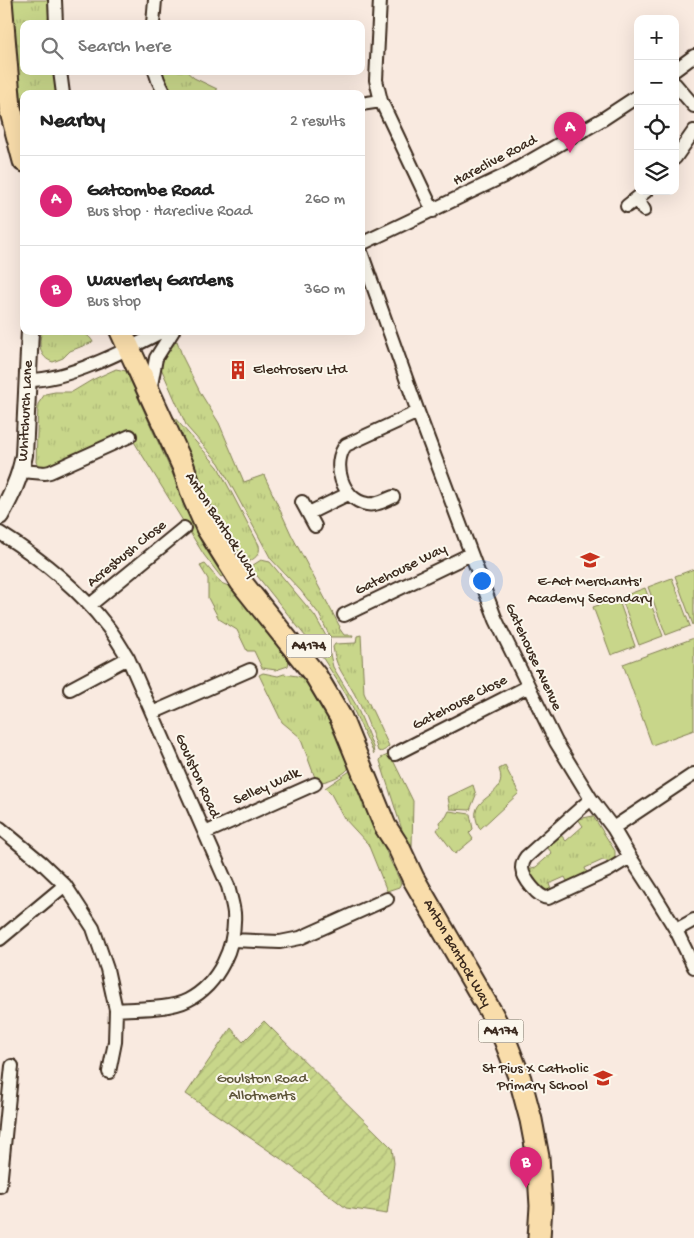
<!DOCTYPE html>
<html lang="en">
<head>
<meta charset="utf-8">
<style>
  body { margin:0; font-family:"Gochi Hand",sans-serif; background:#f6f6f6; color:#222 }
  .controls { position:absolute; right:15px; top:15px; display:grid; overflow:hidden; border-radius:10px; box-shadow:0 5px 20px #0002 }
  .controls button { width:45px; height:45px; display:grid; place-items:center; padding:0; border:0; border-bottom:1px solid #e0e0e0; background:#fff; color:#222; font:25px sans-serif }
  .you { position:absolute; left:481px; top:580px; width:18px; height:18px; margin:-12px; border:4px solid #fff; border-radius:50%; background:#1a73e8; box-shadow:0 0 0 8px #1a73e833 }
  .badge { display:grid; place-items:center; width:32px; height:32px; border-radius:50%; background:#db2777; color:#fff; font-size:16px; font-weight:700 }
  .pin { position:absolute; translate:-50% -41px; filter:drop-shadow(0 1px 2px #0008) }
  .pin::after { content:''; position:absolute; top:26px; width:18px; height:15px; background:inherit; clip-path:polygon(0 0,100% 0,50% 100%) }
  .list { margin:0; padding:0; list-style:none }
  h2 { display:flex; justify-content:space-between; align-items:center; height:65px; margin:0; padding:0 20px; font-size:21px }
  h2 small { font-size:16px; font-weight:400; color:#767676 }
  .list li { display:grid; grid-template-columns:32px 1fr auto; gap:15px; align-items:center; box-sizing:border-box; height:90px; padding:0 20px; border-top:1px solid #e0e0e0 }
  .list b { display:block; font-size:19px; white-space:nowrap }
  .list p { margin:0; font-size:16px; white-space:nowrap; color:#767676 }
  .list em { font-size:16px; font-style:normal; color:#767676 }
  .icon { flex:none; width:28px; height:28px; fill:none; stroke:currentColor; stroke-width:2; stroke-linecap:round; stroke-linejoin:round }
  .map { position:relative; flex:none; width:694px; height:1238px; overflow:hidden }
  .search { position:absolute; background:#fff; box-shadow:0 5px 20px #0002; left:20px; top:20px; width:345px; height:55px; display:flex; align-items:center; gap:12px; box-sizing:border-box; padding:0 18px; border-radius:10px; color:#767676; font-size:19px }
  .panel { position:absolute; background:#fff; box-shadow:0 5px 20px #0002; left:20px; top:90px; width:345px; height:245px; border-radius:10px }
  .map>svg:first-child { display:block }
  .grass { fill:url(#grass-tufts); stroke:#828054 }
  .garden { fill:url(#garden-furrows); stroke:#828054 }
  .pitch { fill:#c8d68a; stroke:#828054 }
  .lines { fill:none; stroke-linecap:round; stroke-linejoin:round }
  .minor-casing { stroke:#3b2a1e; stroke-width:16 }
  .tertiary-casing { stroke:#3b2a1e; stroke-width:20 }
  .trunk-casing { stroke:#3b2a1e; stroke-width:25 }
  .minor { stroke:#fbf7ec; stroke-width:12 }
  .tertiary { stroke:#fbf7ec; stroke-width:16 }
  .trunk { stroke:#f9ddab; stroke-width:21 }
  .labels { text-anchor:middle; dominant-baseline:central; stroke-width:4; stroke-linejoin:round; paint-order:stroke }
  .shield { fill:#fbf7ec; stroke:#75685c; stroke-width:1 }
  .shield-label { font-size:14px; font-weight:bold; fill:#3b2a1e }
  .street-label { font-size:15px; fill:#3b2a1e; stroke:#fbf7ec }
  .poi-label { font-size:15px; fill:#3b2a1e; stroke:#fbf7ec; text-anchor:start }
  .park-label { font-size:15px; fill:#5e5539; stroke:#fbf7ec }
</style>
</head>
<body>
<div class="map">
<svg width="694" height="1238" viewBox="0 0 694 1238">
  <defs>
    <pattern id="grass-tufts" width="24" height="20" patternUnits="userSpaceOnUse" patternTransform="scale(1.25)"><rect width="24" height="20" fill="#c8d68a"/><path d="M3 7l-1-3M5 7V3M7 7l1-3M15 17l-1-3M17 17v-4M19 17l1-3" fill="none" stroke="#adb877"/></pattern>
    <pattern id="garden-furrows" width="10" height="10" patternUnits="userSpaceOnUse" patternTransform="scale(1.25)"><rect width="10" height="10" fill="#c8d68a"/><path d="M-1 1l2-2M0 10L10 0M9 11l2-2" fill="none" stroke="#adb877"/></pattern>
  </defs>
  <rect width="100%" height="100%" fill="#f9eae0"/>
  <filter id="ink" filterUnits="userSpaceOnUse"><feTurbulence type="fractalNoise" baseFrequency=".02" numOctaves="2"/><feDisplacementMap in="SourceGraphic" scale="10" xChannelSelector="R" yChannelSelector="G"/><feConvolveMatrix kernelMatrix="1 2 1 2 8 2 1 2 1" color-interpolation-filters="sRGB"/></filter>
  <g filter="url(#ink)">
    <path class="grass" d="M10,0H50L51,24H24V71H55L58,94H24V116L17,80Z
      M161,71H186L194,78L217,89V94H174L170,90Z
      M42,331C58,331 85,326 93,342L70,351L63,358L53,362C39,358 38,343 42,331Z
      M177,341L183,358L201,394L219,423L244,482L264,475L291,534L340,627L339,628L344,635H353L352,637H330L319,614L301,591L271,559L219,463L187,427L161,368L164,357L171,345Z
      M116,369L126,371L196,526L223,572V576L221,577L204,555L128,432L41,470L36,462L38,404L45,394L55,392H72L92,380Z
      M173,416L218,467L259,545C261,555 255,558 247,563C216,518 185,470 173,416Z
      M261,560L270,562L315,616L326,636L314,647L250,567Z
      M205,564L221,583L231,587L236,591L290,656L288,666L276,670L262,668L254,651H247L237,630L219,619L208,598V579L200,566Z
      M361,635L364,693L389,746C386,749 383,753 378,751C371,729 362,706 350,686C341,671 336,666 333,647L335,644L356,643L357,636Z
      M326,649L329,650L333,667L356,705L364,724L373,747L374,754L347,696L319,652Z
      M263,673L278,676L284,674L297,676L306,679L331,721L351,765C345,776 329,781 317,783L300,737L282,722L259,675Z
      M390,754L413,801L412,847H410L404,836L380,761L381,758Z
      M505,766L519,793L480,829C461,794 511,800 499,769Z
      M350,771L354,773L388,856L401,883L399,887L387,891L368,844L344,818L331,794L325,788Z
      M473,785L476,795L470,810L450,809L448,797Z
      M449,811L470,814L473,829L469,833L473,839L455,854L437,830L440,826L439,822L446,817Z
      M593,816L615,851V860L611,862L603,860L585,868L588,876L569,885L565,877L549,884L552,892L543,895L527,869L536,867L552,853L546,846L560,834L566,841L583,826L578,819Z"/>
    <path class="garden" d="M264,1021L392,1148L394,1163L387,1214L346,1208L287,1163L186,1094L231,1028L243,1042Z"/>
    <path class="pitch" d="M694,569V624L693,625L675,576Z
      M672,578L690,626L666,635L648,587Z
      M645,588L663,636L639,645L621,597Z
      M618,598L635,646L611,655L593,607Z
      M694,638V730L652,745L623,664Z"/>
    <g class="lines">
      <g class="minor-casing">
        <path id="minor" d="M55,0L56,24
          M380,0L376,80L381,101L433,211
          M153,24L155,0
          M675,70L694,56
          M60,71L63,94
          M155,71L158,80L165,94
          M675,84L694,106
          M361,104L381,101
          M675,158L694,131
          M637,198L644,210
          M627,206L646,191
          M361,244L506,175L603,119L638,96
          M361,252L418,412L496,620L556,742L591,799L613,828L630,857L654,894L676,930L694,967
          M28,380C67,381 128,349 163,331
          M150,391L156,358L173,331
          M21,471L45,473L50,472L130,436
          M393,497C385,500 375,506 367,504C342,500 331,463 346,445L418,412
          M302,502L315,526
          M309,513L348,494
          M0,533C40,558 78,588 107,626C115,636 121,647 128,658L228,886C230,895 233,904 234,913C236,946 219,984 188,1000C168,1010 137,1008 116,1010
          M90,605L184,528
          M344,615L471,554
          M70,689L128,658
          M152,713L250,670
          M395,754L527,687
          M591,799L526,857C523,861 522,864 522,868C523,878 538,898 548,898L609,870L630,857
          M0,828L42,863L65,885L93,928L107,969L116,1010L115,1042L109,1072
          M613,828L694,774
          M205,833L315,784
          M676,930L694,920
          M0,939L65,885
          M232,940L280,942L300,938L387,899
          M0,1186L12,1066"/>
      </g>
      <g class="tertiary-casing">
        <g id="tertiary">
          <path id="s1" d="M0,516C11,496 20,478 24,455L30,331"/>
        </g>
      </g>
      <g class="trunk-casing">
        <g id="trunk">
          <path d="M1,0L10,108L24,161"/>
          <path id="s2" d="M121,331L183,466L194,499L207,528L241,582L316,676L341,718L385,826L398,846L413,878L492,1014L505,1040L520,1079L531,1120L538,1157L541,1206L539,1238"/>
        </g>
      </g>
      <use href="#minor" class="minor"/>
      <use href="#tertiary" class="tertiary"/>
      <use href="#trunk" class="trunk"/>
    </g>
  </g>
  <defs>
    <g id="building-bare" transform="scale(1.5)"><path d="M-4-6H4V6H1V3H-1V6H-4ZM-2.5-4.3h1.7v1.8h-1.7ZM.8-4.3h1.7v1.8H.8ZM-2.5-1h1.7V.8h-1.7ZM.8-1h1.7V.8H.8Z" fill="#c8321e" stroke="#fbf7ec" stroke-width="2.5" paint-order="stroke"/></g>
    <g id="school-bare" transform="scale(1.5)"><path d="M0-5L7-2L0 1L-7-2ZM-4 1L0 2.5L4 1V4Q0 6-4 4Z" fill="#c8321e" stroke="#fbf7ec" stroke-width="2.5" paint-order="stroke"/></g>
  </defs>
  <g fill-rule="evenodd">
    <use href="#building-bare" x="238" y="370"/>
    <use href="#school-bare" x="590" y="560"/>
    <use href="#school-bare" x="603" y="1078"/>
  </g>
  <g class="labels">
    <g class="shield">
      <rect x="286.5" y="634.5" width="45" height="23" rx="4"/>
      <rect x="478.5" y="1019.5" width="45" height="23" rx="4"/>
    </g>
    <g class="shield-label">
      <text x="309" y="646">A4174</text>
      <text x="501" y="1031">A4174</text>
    </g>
    <g class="street-label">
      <text transform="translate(495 161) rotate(-28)">Hareclive Road</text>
      <text stroke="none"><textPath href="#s1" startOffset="110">Whitchurch Lane</textPath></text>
      <text transform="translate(221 525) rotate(57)">Anton Bantock Way</text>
      <text transform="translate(127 554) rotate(-39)">Acresbush Close</text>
      <text transform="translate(401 570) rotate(-26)">Gatehouse Way</text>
      <text transform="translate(533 657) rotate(65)">Gatehouse Avenue</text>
      <text transform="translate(460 703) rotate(-27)">Gatehouse Close</text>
      <text transform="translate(197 776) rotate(66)">Goulston Road</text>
      <text transform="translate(267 787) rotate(-24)">Selley Walk</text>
      <text stroke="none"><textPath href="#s2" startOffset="711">Anton Bantock Way</textPath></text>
    </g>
    <g class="poi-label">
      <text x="253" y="370">Electroserv Ltd</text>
      <text x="590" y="582" text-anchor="middle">E-Act Merchants'<tspan x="590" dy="17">Academy Secondary</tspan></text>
      <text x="588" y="1069" text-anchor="end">St Pius X Catholic<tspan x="588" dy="17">Primary School</tspan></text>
    </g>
    <g class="park-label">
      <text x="262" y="1079">Goulston Road<tspan x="262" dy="17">Allotments</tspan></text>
    </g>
  </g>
</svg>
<div class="controls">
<button>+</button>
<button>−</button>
<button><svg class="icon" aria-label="locate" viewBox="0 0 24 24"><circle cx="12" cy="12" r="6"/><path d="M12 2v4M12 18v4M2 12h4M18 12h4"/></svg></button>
<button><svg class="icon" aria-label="layers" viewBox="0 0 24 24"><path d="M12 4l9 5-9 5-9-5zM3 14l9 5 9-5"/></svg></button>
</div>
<div class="you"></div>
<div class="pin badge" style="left:570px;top:153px">A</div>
<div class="pin badge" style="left:526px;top:1188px">B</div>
<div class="search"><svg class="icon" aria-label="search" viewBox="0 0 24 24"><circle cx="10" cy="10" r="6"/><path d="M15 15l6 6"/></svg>Search here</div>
<section class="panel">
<h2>Nearby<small>2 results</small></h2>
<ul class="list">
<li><span class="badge">A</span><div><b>Gatcombe Road</b><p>Bus stop · Hareclive Road</p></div><em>260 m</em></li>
<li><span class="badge">B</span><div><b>Waverley Gardens</b><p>Bus stop</p></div><em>360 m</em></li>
</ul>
</section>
</div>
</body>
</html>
